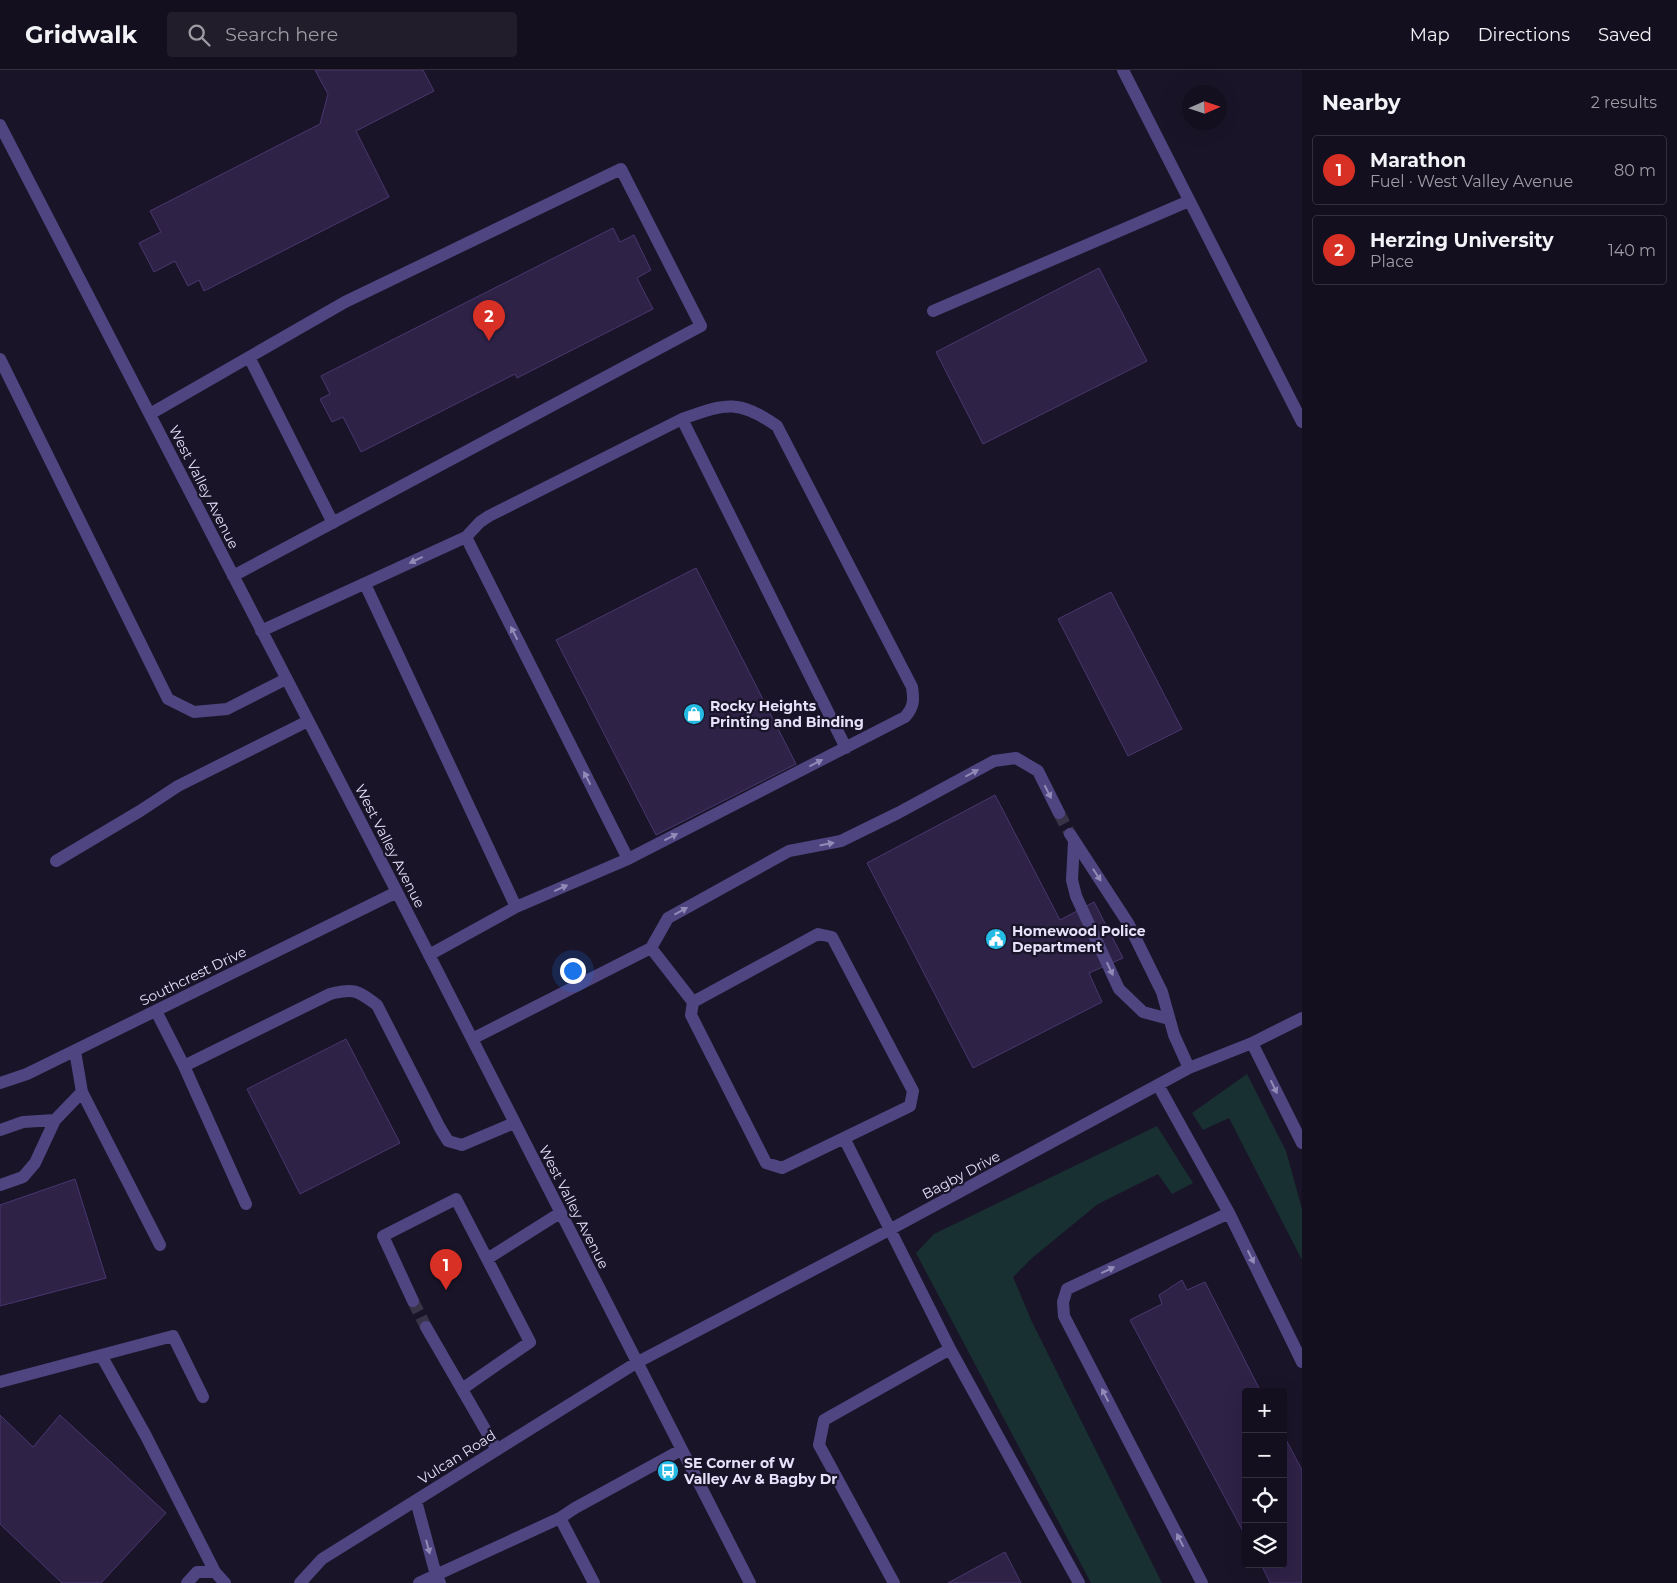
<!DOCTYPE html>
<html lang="en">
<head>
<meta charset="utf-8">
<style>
  body { margin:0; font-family:Montserrat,sans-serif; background:#211d2b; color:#f1f3f6 }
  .controls { position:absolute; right:15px; bottom:15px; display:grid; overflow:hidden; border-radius:5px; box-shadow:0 5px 20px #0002 }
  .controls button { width:45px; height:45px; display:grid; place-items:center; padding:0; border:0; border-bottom:1px solid #332f3c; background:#140f1e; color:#f1f3f6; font:25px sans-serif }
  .compass { position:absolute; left:1182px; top:15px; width:45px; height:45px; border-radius:50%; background:#140f1e; box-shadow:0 5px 20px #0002; rotate:87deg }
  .you { position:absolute; left:572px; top:900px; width:18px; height:18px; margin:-12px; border:4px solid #fff; border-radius:50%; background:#1a73e8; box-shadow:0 0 0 8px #1a73e833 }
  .badge { display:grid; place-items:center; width:32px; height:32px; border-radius:50%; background:#d93025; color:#fff; font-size:16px; font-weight:700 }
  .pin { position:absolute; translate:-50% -41px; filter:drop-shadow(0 1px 2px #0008) }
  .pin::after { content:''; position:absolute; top:26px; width:18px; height:15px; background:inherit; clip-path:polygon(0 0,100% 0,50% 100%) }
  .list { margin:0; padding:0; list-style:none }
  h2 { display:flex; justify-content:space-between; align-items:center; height:65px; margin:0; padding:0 20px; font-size:21px }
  h2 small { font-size:16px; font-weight:400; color:#9d9ca4 }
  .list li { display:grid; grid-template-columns:32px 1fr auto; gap:15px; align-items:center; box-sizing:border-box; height:70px; margin:0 10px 10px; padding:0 10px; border:1px solid #332f3c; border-radius:5px }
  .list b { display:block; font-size:19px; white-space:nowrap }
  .list p { margin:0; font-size:16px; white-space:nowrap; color:#9d9ca4 }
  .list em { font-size:16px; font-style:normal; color:#9d9ca4 }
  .icon { flex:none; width:28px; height:28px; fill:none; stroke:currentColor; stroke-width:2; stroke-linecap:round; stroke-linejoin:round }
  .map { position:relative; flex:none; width:1302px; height:1513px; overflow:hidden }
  header { display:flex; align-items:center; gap:30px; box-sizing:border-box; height:70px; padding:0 25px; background:#140f1e; border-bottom:1px solid #332f3c }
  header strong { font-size:24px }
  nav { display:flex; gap:28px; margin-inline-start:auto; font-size:18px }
  .search { width:350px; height:45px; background:#211d2b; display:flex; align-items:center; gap:12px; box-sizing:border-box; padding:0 18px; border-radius:5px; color:#9d9ca4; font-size:19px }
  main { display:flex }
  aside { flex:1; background:#140f1e }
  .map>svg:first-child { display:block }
  .green { fill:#183032 }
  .building { fill:#2e2247; stroke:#493770 }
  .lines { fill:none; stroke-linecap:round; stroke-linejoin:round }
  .minor-tunnel { stroke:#393348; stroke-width:12; stroke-dasharray:12 6; stroke-linecap:butt }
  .minor { stroke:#4e4581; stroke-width:12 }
  .oneway { fill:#928bb8 }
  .labels { text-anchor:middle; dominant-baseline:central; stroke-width:4.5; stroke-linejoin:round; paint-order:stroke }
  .street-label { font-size:14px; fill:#e6e0fb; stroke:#1a1428 }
  .poi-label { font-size:14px; font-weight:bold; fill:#e6e0fb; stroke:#1a1428; text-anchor:start }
</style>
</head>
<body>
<header>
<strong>Gridwalk</strong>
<div class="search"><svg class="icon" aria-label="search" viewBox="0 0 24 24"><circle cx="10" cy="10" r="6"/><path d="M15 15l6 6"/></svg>Search here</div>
<nav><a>Map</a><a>Directions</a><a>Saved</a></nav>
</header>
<main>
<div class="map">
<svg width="1302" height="1513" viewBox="0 0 1302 1513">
  <rect width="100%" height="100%" fill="#1a1428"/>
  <path class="green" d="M1247,1004L1286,1081L1302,1139V1190L1229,1048L1203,1060L1192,1043Z
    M1157,1056L1193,1113L1172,1124L1158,1104L1098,1134L1032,1188L1013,1207L1032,1252L1162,1513H1091L916,1183L934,1164Z"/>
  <path class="building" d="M315,0H423L434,21L356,61L389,127L204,221L199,210L188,216L175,191L154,202L139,173L161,162L150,141L320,54L328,24Z
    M613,158L620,172L634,165L651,200L637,208L653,239L517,308L515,304L361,382L343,347L332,352L320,329L330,324L321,306Z
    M1099,198L1147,291L983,374L936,282Z
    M696,498L796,694L656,765L556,570Z
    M1111,522L1182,659L1128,686L1058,549Z
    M995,725L1060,850L1094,832L1123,888L1089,903L1102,932L973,998L867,793Z
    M346,969L400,1073L300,1124L247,1019Z
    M75,1109L106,1208L0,1236V1135Z
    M1182,1210L1187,1220L1205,1212L1261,1322H1246V1467L1130,1250L1162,1234L1159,1225Z
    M0,1345L33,1377L60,1345L166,1443L101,1513H62L0,1454Z
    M1283,1364L1302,1400V1513H1270L1261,1494H1283Z
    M1005,1482L1021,1513H948Z"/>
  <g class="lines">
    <path class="minor-tunnel" d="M1059,743L1070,764
      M413,1231L426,1257"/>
    <path class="minor" d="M1123,0L1302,352
      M0,55L397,822L750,1513
      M933,241L1189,131
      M249,287L333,453
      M0,289L168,629L194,642L227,639L286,609
      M150,344L345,232L621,99L701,256L233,506
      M466,467L480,452L489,446L682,349L846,678
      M365,514L516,837
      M261,561L466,467L628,789L516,837L429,885
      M1070,764L1128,853L1162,922L1174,965L1189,998
      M1074,771L1072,810L1076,826L1119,919L1143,942L1169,949
      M628,789L905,647C914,637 914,630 912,617L777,356C737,328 725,334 682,349
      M56,791L140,741L178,716L308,651
      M651,878L668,848L789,781L841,771L898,743L994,691L1016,688L1038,701L1059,743
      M156,941L184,996L330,924C354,918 357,920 377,935L440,1058L448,1071L462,1075L514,1053
      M472,969L651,878L693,932L818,864L832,867L913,1021L910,1036L782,1098L766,1093L691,945L693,932
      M1252,973L1302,1073
      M184,996L246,1134
      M0,1013L27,1004L397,822
      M1158,1015L1229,1143L1302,1292
      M82,1022L160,1175
      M0,1060L23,1052L55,1050L82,1022L75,981
      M844,1068L950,1279L824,1350L819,1375L894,1513
      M0,1115L23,1107L35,1093L55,1050
      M487,1189L560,1143
      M413,1231L383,1166L456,1129L530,1272L462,1319
      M426,1257L497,1380
      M950,1279L1079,1513
      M101,1285L146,1366L215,1502
      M0,1312L173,1266L203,1327
      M416,1431L436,1505L419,1513
      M187,1513L197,1502H215L225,1513
      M300,1513L322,1489L636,1293L891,1159L1189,998L1252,973L1302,948
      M440,1513L436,1505L560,1448
      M594,1513L560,1448L575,1438L681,1380
      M1202,1513L1064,1246L1063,1232L1067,1219L1229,1143"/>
  </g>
  <defs><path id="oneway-solid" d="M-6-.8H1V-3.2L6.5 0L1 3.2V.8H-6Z" transform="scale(1.25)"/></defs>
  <g class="oneway">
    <use href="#oneway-solid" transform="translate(416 490) rotate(155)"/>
    <use href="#oneway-solid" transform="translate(514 563) rotate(-117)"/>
    <use href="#oneway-solid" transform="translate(816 693) rotate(-27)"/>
    <use href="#oneway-solid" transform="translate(972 703) rotate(-28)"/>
    <use href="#oneway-solid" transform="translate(587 708) rotate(-117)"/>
    <use href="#oneway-solid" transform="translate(1048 722) rotate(63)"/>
    <use href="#oneway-solid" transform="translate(671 767) rotate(-27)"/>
    <use href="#oneway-solid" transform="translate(827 774) rotate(-11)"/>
    <use href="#oneway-solid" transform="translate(1097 805) rotate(57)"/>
    <use href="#oneway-solid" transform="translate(561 818) rotate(-24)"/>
    <use href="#oneway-solid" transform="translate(681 841) rotate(-29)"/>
    <use href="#oneway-solid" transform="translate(1110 899) rotate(65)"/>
    <use href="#oneway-solid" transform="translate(1274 1017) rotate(64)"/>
    <use href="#oneway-solid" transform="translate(1251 1187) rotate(64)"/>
    <use href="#oneway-solid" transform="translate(1108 1200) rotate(-25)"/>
    <use href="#oneway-solid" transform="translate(1105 1325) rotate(-117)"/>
    <use href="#oneway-solid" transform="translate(1180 1470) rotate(-117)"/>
    <use href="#oneway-solid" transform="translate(428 1477) rotate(75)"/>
  </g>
  <defs>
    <g id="shop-disc" transform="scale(1.125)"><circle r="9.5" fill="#24bae3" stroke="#1a1428"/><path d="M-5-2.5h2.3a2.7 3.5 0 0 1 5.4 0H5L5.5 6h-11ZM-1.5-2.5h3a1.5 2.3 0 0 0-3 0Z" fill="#fff"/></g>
    <g id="civic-disc" transform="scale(1.125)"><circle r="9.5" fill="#24bae3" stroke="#1a1428"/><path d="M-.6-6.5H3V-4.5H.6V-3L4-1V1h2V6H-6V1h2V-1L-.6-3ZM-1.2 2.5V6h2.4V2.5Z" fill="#fff"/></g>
    <g id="bus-disc" transform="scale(1.125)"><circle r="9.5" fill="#24bae3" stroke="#1a1428"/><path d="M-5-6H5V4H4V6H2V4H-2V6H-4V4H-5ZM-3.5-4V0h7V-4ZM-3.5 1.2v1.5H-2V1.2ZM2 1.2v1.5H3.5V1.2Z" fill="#fff"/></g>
  </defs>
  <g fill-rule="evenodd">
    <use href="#shop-disc" x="694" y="644"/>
    <use href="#civic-disc" x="996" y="869"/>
    <use href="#bus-disc" x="668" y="1401"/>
  </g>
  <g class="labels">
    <g class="street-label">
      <text transform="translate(204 417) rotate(63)">West Valley Avenue</text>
      <text transform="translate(390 776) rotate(63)">West Valley Avenue</text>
      <text transform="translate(193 906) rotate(-26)">Southcrest Drive</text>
      <text transform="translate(961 1105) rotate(-28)">Bagby Drive</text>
      <text transform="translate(574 1137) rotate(63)">West Valley Avenue</text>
      <text transform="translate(457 1387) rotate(-32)">Vulcan Road</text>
    </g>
    <g class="poi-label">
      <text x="710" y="636">Rocky Heights<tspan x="710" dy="16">Printing and Binding</tspan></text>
      <text x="1012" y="861">Homewood Police<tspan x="1012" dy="16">Department</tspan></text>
      <text x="684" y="1393">SE Corner of W<tspan x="684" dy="16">Valley Av &amp; Bagby Dr</tspan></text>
    </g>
  </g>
</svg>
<div class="controls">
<button>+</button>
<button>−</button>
<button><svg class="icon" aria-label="locate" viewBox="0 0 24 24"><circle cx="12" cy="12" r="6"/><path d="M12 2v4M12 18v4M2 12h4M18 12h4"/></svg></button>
<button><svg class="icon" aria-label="layers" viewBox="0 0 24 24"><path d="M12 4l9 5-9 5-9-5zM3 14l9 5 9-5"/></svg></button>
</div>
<svg class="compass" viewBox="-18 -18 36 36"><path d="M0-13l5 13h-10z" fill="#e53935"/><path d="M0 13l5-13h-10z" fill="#9d9ca4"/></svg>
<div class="you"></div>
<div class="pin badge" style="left:446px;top:1220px">1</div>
<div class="pin badge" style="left:489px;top:271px">2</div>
</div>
<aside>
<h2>Nearby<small>2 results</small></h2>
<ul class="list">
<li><span class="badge">1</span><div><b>Marathon</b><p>Fuel · West Valley Avenue</p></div><em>80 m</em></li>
<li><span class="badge">2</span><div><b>Herzing University</b><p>Place</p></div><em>140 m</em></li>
</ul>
</aside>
</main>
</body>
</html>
